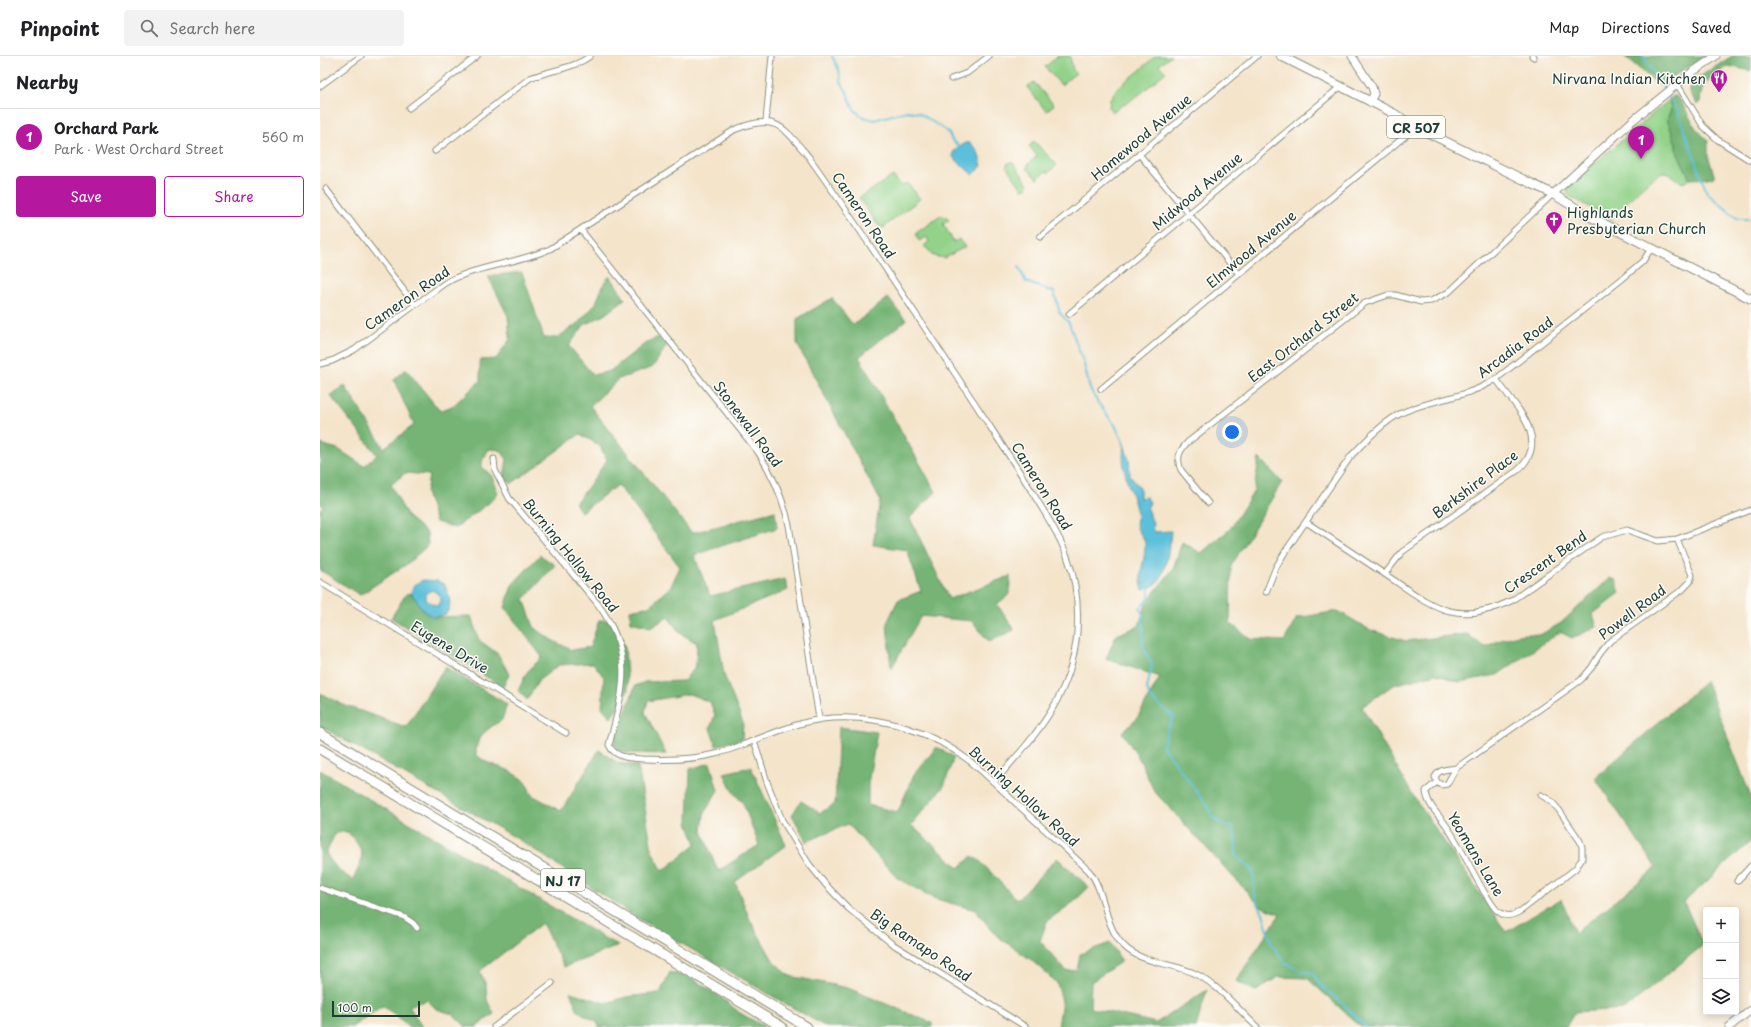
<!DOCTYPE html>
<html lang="en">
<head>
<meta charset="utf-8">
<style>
  body { margin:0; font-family:"Playpen Sans",sans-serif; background:#f2f2f2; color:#202124 }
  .controls { position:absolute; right:12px; bottom:12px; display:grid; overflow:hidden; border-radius:4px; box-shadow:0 2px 10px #0003 }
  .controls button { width:36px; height:36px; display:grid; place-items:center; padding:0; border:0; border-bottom:1px solid #e0e0e0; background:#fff; color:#202124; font:20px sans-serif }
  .scale { position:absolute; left:12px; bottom:10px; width:88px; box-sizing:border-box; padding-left:4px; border:2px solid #1f3d34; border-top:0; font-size:11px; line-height:14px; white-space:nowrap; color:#1f3d34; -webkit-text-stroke:3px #fdfcf7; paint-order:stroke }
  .you { position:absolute; left:912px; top:376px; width:14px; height:14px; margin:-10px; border:3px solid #fff; border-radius:50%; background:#1a73e8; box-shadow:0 0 0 6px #1a73e833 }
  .badge { display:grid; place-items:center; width:26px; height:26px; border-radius:50%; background:#b5179e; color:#fff; font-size:13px; font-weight:700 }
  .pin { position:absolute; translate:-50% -33px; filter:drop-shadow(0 1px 2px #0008) }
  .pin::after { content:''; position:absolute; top:21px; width:14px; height:12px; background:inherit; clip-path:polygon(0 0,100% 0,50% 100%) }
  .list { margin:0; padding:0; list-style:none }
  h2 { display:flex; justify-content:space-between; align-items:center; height:52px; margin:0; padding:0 16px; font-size:17px }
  h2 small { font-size:13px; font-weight:400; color:#757577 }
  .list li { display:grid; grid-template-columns:26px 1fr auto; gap:12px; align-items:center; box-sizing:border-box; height:56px; padding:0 16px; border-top:1px solid #e0e0e0 }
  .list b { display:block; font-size:15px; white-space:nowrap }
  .list p { margin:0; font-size:13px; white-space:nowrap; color:#757577 }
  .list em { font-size:13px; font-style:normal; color:#757577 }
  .actions { display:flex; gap:8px; padding:12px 16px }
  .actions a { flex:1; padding:9px 0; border:1px solid #b5179e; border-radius:4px; text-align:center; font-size:14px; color:#b5179e }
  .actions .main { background:#b5179e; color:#fff }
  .icon { flex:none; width:22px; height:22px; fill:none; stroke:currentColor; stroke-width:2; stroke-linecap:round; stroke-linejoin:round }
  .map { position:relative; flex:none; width:1431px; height:971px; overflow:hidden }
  header { display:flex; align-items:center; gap:24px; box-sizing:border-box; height:56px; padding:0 20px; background:#fff; border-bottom:1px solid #e0e0e0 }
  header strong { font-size:19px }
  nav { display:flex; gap:22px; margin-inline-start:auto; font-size:14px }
  .search { width:280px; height:36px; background:#f2f2f2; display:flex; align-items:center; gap:10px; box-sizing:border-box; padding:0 14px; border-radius:4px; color:#757577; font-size:15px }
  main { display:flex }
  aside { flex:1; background:#fff }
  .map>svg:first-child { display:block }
  .green { fill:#92d289; stroke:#58885e }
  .forest { fill:#75b475; stroke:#4a7854; fill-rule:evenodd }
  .water { fill:#5cc0da; stroke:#3e7e87; fill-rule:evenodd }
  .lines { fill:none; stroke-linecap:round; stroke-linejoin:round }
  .stream { stroke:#5cc0da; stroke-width:2 }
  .street-casing { stroke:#8a907f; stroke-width:7 }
  .secondary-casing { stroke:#8a907f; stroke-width:9 }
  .primary-casing { stroke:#8a907f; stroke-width:10 }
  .highway-casing { stroke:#8a907f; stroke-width:11 }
  .street { stroke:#fff; stroke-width:5 }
  .secondary { stroke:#fff; stroke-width:7 }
  .primary { stroke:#fff; stroke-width:8 }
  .highway { stroke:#fff; stroke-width:9 }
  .labels { text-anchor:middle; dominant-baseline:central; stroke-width:3; stroke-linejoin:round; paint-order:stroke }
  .shield { fill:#fdfcf7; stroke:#62766e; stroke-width:1 }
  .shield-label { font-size:13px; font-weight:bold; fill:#1f3d34 }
  .poi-label { font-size:14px; fill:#1f3d34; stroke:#fdfcf7; text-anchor:end }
  .street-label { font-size:14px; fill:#1f3d34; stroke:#fdfcf7 }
</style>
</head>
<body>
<header>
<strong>Pinpoint</strong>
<div class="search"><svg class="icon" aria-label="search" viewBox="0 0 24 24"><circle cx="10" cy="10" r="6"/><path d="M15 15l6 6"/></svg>Search here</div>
<nav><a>Map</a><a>Directions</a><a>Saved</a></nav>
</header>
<main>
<aside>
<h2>Nearby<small></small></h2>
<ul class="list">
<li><span class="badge">1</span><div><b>Orchard Park</b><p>Park · West Orchard Street</p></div><em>560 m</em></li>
</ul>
<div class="actions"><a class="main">Save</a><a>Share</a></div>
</aside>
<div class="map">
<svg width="1431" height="971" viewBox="0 0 1431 971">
  <rect width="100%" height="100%" fill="#fdfcf7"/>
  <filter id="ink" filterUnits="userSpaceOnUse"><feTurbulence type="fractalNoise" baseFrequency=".025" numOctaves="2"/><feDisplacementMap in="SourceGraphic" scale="8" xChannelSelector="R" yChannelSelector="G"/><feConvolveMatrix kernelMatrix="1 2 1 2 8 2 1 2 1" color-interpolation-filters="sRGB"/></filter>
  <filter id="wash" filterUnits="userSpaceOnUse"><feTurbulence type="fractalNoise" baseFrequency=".012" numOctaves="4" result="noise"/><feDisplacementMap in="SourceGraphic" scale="16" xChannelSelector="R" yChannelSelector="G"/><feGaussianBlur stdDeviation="0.9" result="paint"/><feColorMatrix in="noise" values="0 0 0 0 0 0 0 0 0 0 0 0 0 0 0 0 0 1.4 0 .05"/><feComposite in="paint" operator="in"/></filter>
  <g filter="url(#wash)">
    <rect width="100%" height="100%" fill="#f4e4ca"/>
    <path class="green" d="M738,0H750L753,14L756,17L741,29L725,11Z
      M835,0H852L839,9L846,16L819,39L792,56L789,52L790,44L796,33L818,16Z
      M714,26L734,49L726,55L707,31Z
      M1349,44L1351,54L1347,63L1356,88V93L1370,123L1363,127C1357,124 1351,117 1344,117C1332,117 1300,154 1292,163L1249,140L1247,137L1248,130Z
      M714,85L737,109L728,117L726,115L717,123L707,112L708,108L717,100L709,90Z
      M690,106H693L708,128L707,132L702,133L687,111V108Z
      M573,120L582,130L588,127L600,143L563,172L557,168L539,142Z
      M622,159L629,164L623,168L634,186L639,183L645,191L624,202L614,200L604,190L609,185L606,181L599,185L596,177Z"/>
    <path class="forest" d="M1304,0H1386L1339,29Z
      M1412,0H1431V15L1408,10C1393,21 1381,25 1380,46L1377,49L1370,36V27Z
      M1355,39L1360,44L1375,71L1388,85V99L1395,122L1370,123L1356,93V88L1347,63L1351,54L1349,44Z
      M202,216L224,282H237L258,267L275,249L285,225L290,220L305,243L284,259L264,269L249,290L273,319L290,315L327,286L339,281L347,289L333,311L299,323L270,350L372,477L455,455L457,472L374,499L390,540L465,523L468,534L395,564L404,619L423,667L422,683L396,690L390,672L395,659L390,646L369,638L328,645L325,656L346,698L305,697L297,693L294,686L315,630L325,626L364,625L376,609L377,587L360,577L348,561L331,571L311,566L310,554L330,550L351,530L360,511L298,429L261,456L255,447L268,431L287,404L280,390L260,378L191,428L184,421L187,403L180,394L169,393L162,405V411L172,420L178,437L169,447L135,472L116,466L106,437L109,419L85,417L71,429L87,460L107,477L108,489L87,508L40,539L0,514V453L3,451L0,446V388L18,393L44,410L57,399L10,339L25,330L64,392L94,369L74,324L86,313L120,355L134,349L160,325V304L176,303L190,283L188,260L168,220Z
      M512,242L533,269L568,242L586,264L539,301L616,436L590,462L629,543L690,520V538L677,548L694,574L669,586L652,565L601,560L571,613L567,567L578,544L601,535L587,494L553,489L560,444L477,288V263Z
      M939,402L962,426L911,510L910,567L930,583L964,585L977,562L1018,555L1050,574L1086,585L1147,578L1164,591C1183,583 1201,575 1220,579L1241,567L1290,522L1296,524L1300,537L1273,558L1277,571L1252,582L1240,576L1177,619L1139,626L1116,618L1073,629L1042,651L1092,738L1186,876L1241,843L1255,877L1336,812L1275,722L1386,625L1431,741V785L1364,846L1383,889L1305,953L1255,956L1246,971H1041L987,922L958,921L936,935L916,925L960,858L940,850L834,735L820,704L802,676L816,664L840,621L786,603L796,579L819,570L827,545L853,513L862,486L881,497L910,473L934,435Z
      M220,499L235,509L204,543L214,571L230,583L251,594L270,591L279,564L295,565L305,592L308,635L291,662L282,651L284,621L273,607L239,609L219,624L207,644L198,635L207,616L222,601L185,552L192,529Z
      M91,537L106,557L114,561L151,560L159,584L178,598L189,618L183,631L71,562L86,538Z
      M125,611L187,648L182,664C167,673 155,681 156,699L166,706L188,714L205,725L212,739L241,755L279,694L298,707L318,710L332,795L343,815L376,788L368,767L370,713L390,707L398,734L384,758L382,775L398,815L439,789L423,747L413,736L404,717L431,711L466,789L415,826L430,864L454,906L470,920L528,932L612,967V971H506L319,863L198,783L0,670V637L21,648L86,671Z
      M519,671L557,676L548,728V749L578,756L594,718L617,691L634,701L624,730L591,769L639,812L652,800L661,806L697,844L737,802L769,831L755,845L727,865L720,885L746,915L757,914L760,898L790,887L802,905L771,926L770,952L836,967L887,934L876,971H738L742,945L737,927L710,903L677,880L655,854L613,842L577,822L528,768L486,786L481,775L472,759L481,745L500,757L515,748Z
      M0,714L298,890L244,911L222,867L160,915L166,929L167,944L174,958L156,971H146L133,958L116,953L107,944L89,950L102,971H89L76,959L62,950L32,971H0ZM28,776C46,798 45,798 33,824L19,815L6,798L15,777Z
      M350,916L371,922L398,939L420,957L445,971H279L277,966L258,955L250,936L286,947L306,941L340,937Z"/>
    <path class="water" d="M645,87H650L658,96L662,110L653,119L633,101L634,95Z
      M804,388L809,404L810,420L820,432V442L826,441L830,446L827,453L833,467L832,473L835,476L851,475C850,487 846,518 837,527C834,530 828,532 823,534C817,518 826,504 825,488C825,482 819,477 817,472C815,467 818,461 817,457C811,430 800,417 804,388Z
      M103,524L118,525L125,529C129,540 133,547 126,558L114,561L106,557L91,537L93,530ZM112,534L120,539L121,544L117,550L106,544V538Z"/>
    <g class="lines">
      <path class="stream" d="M512,0L519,14L521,26L527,36L533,52L541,60L554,64L587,55L599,57L628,76L632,84L639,90
        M1323,0L1357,54L1387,137L1418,163H1431
        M699,211L706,226L734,236L740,257L749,267L764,308L770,333L778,347L795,369L804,388
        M829,532V542L820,552L823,559V591L832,609L827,633L830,642L854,661L847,674L843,691L886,748L892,760L900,767L912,771L915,779L916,800L933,814L935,842L943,857L952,889L966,907L980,915L993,917L1000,929L1027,951L1045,971"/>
    </g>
  </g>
  <g filter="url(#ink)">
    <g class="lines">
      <g class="street-casing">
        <path id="street" d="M1212,0L1214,1
          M631,23L647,17L669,0
          M1357,28L1383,70L1398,84L1431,105
          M0,30L41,0
          M89,52L157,0
          M446,65L452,0
          M115,95L210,22C230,14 253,13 270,0
          M819,98L919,218
          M6,133L95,249
          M261,174L438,396C453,419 463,442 469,469L499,663
          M720,181L937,0
          M749,258L1020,31
          M0,308L12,305L34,294L125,227C158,209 196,208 230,193L414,74C455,57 462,69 488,100C546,180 599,264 654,346C674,377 695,408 714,439C726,459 739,478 747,500C756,524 759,550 757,576C752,641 715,680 674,726
          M781,333L1096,71
          M174,403L175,414L189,442L277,547C315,598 304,632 289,689C295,702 310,702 323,703C347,704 371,704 395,698C434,688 472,664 513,662C562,659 613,676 651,706C668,720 684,736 700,751C723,772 746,793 769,815C786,836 783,868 803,889C822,909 854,906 878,919C900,931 919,954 937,971
          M888,447L861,414C856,402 859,395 868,386L1045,247L1068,239H1075L1101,246L1111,245L1129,236L1233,138
          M986,466C1012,483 1037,500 1063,517C1109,547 1133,573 1191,545L1282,481L1307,474L1338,485L1357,483L1431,454
          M1065,518L1082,496L1198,414C1232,384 1195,350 1176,323
          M0,526L246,677
          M946,536L956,511L965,496L1031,400C1045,385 1067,362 1086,355C1117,342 1147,342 1176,323L1302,223L1323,205L1332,191
          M434,684L447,726L462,764L489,808L506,829L528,852L571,887L706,971
          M1136,712L1127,728L1121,729L1117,726L1115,721C1120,712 1127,714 1136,712L1261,624L1272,611L1279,599L1290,585L1362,534L1370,526L1372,519L1357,483
          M1117,726L1106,735C1107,749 1119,759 1126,769C1141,791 1152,816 1166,839C1170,844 1173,852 1179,856C1186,862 1195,859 1202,854L1255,813L1262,803V791L1260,785L1239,754L1231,745L1221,739
          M1417,825L1431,810
          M0,832L84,861L93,867L97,872
          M174,971L232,927"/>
      </g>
      <g class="secondary-casing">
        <path id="secondary" d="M1032,0L1052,31L1054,38L1050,46
          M1233,138L1312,65L1371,17L1396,0
          M1409,971L1431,954"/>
      </g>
      <g class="primary-casing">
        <path id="primary" d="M961,0L1073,57L1096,71L1233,138L1269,160L1431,243"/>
      </g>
      <g class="highway-casing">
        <path id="highway" d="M0,677L487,971
          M0,693L462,971"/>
      </g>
      <use href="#street" class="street"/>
      <use href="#secondary" class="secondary"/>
      <use href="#primary" class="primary"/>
      <use href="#highway" class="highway"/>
    </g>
  </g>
  <defs>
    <g id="restaurant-pin" transform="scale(0.9)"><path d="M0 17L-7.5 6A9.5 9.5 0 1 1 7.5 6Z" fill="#b5179e" stroke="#fdfcf7"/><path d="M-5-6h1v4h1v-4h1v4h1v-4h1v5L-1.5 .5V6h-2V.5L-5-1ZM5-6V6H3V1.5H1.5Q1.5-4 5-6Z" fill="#fff"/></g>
    <g id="church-pin" transform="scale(0.9)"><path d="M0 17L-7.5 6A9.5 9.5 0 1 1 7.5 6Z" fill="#b5179e" stroke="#fdfcf7"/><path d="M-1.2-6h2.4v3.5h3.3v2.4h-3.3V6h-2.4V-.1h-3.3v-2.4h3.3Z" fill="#fff"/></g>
  </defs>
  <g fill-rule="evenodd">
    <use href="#restaurant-pin" x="1399" y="22"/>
    <use href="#church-pin" x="1234" y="164"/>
  </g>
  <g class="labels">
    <g class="shield">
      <rect x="1067" y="60" width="58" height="22" rx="3"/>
      <rect x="221" y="813" width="44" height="22" rx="3"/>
    </g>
    <g class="shield-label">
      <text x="1096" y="71">CR 507</text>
      <text x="243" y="824">NJ 17</text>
    </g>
    <g class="poi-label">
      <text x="1386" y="22">Nirvana Indian Kitchen</text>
      <text x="1247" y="156" text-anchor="start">Highlands<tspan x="1247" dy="16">Presbyterian Church</tspan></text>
    </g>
    <g class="street-label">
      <text transform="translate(821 81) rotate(-40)">Homewood Avenue</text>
      <text transform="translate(877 135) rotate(-40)">Midwood Avenue</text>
      <text transform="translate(544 159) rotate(56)">Cameron Road</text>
      <text transform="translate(931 193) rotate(-40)">Elmwood Avenue</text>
      <text transform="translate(87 242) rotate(-35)">Cameron Road</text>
      <text transform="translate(983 281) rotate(-38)">East Orchard Street</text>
      <text transform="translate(1195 291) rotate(-37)">Arcadia Road</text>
      <text transform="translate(428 368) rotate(53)">Stonewall Road</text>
      <text transform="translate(1155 428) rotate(-37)">Berkshire Place</text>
      <text transform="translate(722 430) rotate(58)">Cameron Road</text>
      <text transform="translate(251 499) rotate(51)">Burning Hollow Road</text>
      <text transform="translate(1225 506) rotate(-35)">Crescent Bend</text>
      <text transform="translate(1312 556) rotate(-37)">Powell Road</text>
      <text transform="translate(130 591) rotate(31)">Eugene Drive</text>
      <text transform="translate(704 740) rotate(42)">Burning Hollow Road</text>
      <text transform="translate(1156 798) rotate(59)">Yeomans Lane</text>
      <text transform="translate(601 889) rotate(34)">Big Ramapo Road</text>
    </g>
  </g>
</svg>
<div class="controls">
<button>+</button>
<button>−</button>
<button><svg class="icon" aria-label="layers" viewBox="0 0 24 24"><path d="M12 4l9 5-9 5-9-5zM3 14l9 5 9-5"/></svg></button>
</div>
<div class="scale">100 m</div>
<div class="you"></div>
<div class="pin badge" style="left:1321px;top:103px">1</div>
</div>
</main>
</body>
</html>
